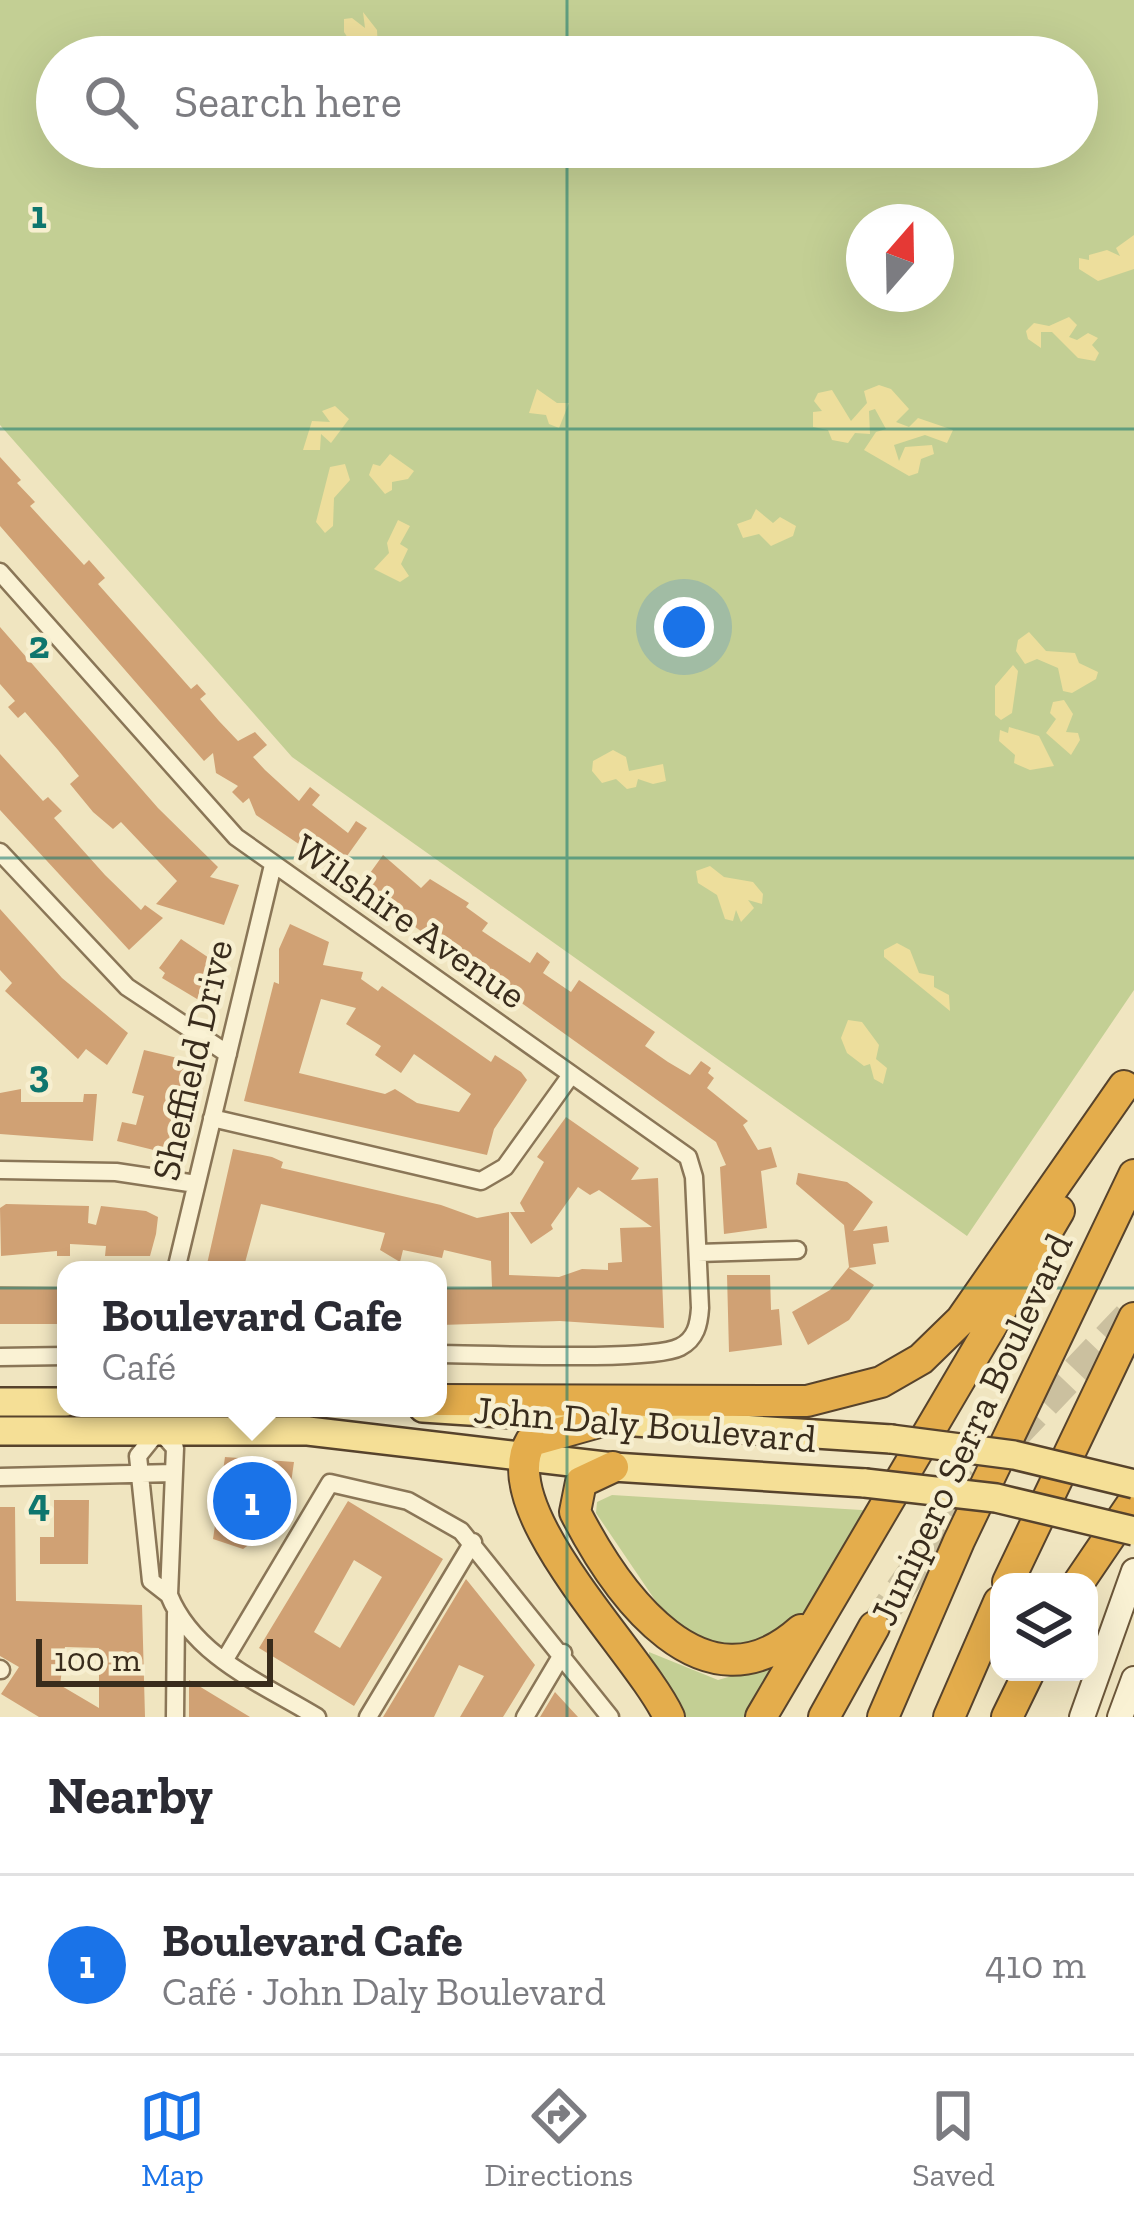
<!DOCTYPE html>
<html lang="en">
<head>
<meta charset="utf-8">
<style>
  body { margin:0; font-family:"Zilla Slab",serif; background:#f2f2f3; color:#2b2b33 }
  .controls { position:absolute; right:36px; bottom:36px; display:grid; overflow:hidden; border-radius:24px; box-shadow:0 12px 48px #0002 }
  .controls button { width:108px; height:108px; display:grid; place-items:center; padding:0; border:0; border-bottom:3px solid #e1e1e2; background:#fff; color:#2b2b33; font:60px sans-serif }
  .compass { position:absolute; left:846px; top:204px; width:108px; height:108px; border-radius:50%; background:#fff; box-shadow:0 12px 48px #0002; rotate:20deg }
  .scale { position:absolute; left:36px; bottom:30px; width:237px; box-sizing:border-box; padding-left:12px; border:6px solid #392c1c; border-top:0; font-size:33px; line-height:42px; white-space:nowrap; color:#392c1c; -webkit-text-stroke:9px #f7efd0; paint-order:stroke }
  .you { position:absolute; left:684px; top:627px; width:42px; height:42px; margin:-30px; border:9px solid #fff; border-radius:50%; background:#1a73e8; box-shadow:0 0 0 18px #1a73e833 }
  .badge { display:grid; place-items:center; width:78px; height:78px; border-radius:50%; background:#1a73e8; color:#fff; font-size:39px; font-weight:700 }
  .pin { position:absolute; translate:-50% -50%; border:6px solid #fff; box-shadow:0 3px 12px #0006 }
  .popup { position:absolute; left:57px; top:1261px; width:390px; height:156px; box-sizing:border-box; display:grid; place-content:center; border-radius:24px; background:#fff; filter:drop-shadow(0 3px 9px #0005); font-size:39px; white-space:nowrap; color:#7c7c81 }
  .popup b { font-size:45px; color:#2b2b33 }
  .popup::after { content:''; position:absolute; left:50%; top:100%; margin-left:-24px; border:24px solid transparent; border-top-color:#fff }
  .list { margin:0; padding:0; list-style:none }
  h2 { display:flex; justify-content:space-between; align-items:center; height:156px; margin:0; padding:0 48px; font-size:51px }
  h2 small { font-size:39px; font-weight:400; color:#7c7c81 }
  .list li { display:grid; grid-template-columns:78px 1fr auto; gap:36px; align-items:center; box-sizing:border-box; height:180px; padding:0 48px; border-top:3px solid #e1e1e2 }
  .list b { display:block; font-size:45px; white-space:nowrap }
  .list p { margin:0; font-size:39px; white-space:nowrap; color:#7c7c81 }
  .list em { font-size:39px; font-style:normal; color:#7c7c81 }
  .icon { flex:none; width:66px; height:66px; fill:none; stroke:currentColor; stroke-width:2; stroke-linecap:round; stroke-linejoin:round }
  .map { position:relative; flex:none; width:1134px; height:1717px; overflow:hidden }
  .search { position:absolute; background:#fff; box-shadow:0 12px 48px #0002; left:36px; right:36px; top:36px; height:132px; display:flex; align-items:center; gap:30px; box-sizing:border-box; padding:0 42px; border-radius:66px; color:#7c7c81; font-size:45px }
  .sheet { height:336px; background:#fff }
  nav { display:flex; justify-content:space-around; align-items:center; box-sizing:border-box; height:168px; border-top:3px solid #e1e1e2; background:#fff; font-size:33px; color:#7c7c81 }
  nav a { display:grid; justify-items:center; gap:6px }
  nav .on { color:#1a73e8 }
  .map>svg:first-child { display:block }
  .green { fill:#c3cf94; fill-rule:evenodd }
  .sand { fill:#edde9c }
  .building { fill:#d0a174; fill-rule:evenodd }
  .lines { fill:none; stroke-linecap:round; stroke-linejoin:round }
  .highway-tunnel { stroke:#cbc09f; stroke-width:30; stroke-dasharray:30 15; stroke-linecap:butt }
  .street-casing { stroke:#8a7657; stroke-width:21 }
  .secondary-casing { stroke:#6c573a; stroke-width:28 }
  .primary-casing { stroke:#57432c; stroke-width:32 }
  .highway-casing { stroke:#57432c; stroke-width:34 }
  .street { stroke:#faf2d4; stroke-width:16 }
  .secondary { stroke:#faf2d4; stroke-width:24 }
  .primary { stroke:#f5df96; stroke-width:27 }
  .highway { stroke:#e4ad4c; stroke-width:30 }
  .primary-bridge-casing { stroke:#57432c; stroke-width:32; stroke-linecap:butt }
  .primary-bridge { stroke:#f5df96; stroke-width:27 }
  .grid { fill:none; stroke:#0f766e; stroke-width:3; stroke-opacity:0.55 }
  .labels { text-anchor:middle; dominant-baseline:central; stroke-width:9; stroke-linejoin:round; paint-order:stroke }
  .street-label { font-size:39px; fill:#392c1c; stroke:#f7efd0 }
  .grid-label { font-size:39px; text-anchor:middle; font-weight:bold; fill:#0f766e; stroke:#f7efd0; stroke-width:9; stroke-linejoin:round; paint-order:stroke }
</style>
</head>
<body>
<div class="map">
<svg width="1134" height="1717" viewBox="0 0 1134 1717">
  <rect width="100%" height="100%" fill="#f0e5c0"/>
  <path class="green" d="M0,0H1134V990L967,1236L292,757L0,425ZM57,57H1077V147H57ZM864,222H936V294H864Z
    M612,1495L878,1511L796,1631L753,1660L678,1634L596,1513L597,1502Z
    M649,1652L718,1680L779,1662L750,1717H677L649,1666Z"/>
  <path class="sand" d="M363,12L377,30L378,49L388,46L383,57H349L357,52L344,32V19L352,18L365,28Z
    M1134,235V269L1098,281L1079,269V258L1089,260V255L1107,250L1120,256L1116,248Z
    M1069,317L1077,325L1069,337L1077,340L1088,333L1098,338L1092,345L1099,353L1095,361L1078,358L1052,332H1041V348L1028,339L1026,331L1034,323L1049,326Z
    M879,385L891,389L909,409L896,422L909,427L918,418L953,430L947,443L925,435L894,445L899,461L905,447L932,445L934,454L921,459L918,473L909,476L864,450L876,432L886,429L875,409L869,411L870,434L855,433L848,443L832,440L828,430L813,427V412L822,411L814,401L818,393L832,390L851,421L867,403L864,391Z
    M537,389L557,403H569L559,428L549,424L546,415L529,413Z
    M335,406L349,419L331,443L321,434L320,450H303L312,421L330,422L322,411Z
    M390,454L414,471L408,479L392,482V490L385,494L369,475L373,464L380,466Z
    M345,464L350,480L334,498L333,526L325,533L316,522L330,467Z
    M756,509L773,523L780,517L796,526L793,536L771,546L759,534L743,538L737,524L751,519Z
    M398,520L410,526L400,544L408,549L401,564L409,576L400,582L374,569L389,553L387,543Z
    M1029,632L1046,651L1075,653L1079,663L1098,672L1096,679L1072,693L1063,691L1058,668L1037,659L1025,664L1016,651L1018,640Z
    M1013,665L1018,671L1012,713L1001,720L995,715V686Z
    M1064,700L1073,714L1066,732L1078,733L1080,740L1071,755L1046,733L1056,719L1050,713L1053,702Z
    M1009,727L1039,736L1054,766L1030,770L1014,763L1015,755L999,741L1000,730L1008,733Z
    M613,750L626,757L629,771L663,764L666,781L653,784L638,779L636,787L627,789L616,779L602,783L592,771L593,761Z
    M710,866L724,877L753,882L763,894L762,904L748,900L754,908L741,922L736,910L733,921L725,919L717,895L698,883L696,871Z
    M897,943L910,950L919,973L934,976V987L949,995L950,1011L884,957V950Z
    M848,1020L862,1022L879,1045L876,1059L887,1068L883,1084L874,1079L870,1064L864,1066L847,1053L841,1038Z"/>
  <path class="building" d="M0,457L21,480L17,483L35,502L30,506L84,565L89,560L105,578L98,584L191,689L197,684L206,694L200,699L219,721L238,741L255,732L267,745L253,757L265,770L299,801L310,787L320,795L312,805L348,833L356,821L367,828L337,870L256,815L249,798L243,803L232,792L238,786L216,773L213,753L204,761L0,526Z
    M0,627L158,808L218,867L210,877L239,885L224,925L156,904L177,881L121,822L113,829L93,812L70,784L79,776L58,750L25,712L18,718L8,707L15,701L0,684Z
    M0,754L43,801L48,797L62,811L54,818L105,875L141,910L145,905L163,918L129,950L0,810Z
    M383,855L421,888L430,879L469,903L466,907L488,923L482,931L530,963L537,952L550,962L543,973L565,988L571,992L579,980L655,1032L645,1046L668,1062L690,1075L701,1061L711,1068L708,1073L714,1078L707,1088L748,1121L743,1125L758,1150L771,1147L777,1167L761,1171L767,1228L724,1234L720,1167L726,1165L716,1142L369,894L374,887L365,880Z
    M0,909L62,978L128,1033L107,1065L86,1049L78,1059L5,991L12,983L0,970Z
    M290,924L329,942L323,965L363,972L361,979L378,991L382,986L491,1062L495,1055L521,1072L527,1080L494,1129L487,1155L244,1101L274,982L279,984V949ZM321,999L356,1008L346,1024L381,1046L375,1055L401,1073L414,1054L471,1094L459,1112L417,1103L395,1089L385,1094L299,1073Z
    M181,939L218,964L202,1002L162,978L165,973L159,968Z
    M144,1050L186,1060L166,1153L117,1141L122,1122L136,1125L144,1096L132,1093Z
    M21,1089V1102H83L84,1094H97L93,1141L0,1134V1093Z
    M566,1117L639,1168L631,1180L658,1178L664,1328L560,1321L441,1325L438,1288L492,1287L491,1261L444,1250L442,1258L403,1250L400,1262L380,1250L385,1233L261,1204L243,1270L207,1264L233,1149L272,1157L283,1162L281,1168L441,1205L477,1218L509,1212V1275L559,1277L582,1269L608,1270V1263L622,1262L620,1228L652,1227L599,1190L590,1195L578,1187L551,1225L553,1229L531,1244L510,1212H525L520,1203L544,1162L537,1157Z
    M798,1173L847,1182L861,1192L873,1202L853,1231L887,1226L889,1242L873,1244L876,1264L849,1268L874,1285L849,1320L808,1345L792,1312L830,1290L849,1267L844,1225L796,1184Z
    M6,1204L89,1206L88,1223L96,1225L101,1206L146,1211L158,1217L156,1234L150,1256H105L106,1246L70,1244V1256H57V1251L1,1256L0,1208Z
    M727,1275H770L771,1310L779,1309L782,1345L729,1352Z
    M0,1286L66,1287V1324H0Z
    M225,1457L294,1462L289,1497L260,1537L243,1549L213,1539Z
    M54,1500H89L88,1564H40V1537H54Z
    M348,1501L443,1559L354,1706L259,1648ZM354,1560L382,1577L340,1648L314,1632Z
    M0,1507H15L16,1601L142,1605L145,1717H39L1,1694L19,1667L0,1656ZM65,1647L99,1648V1708L60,1685Z
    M466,1579L535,1665L503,1717H460L484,1676L459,1665L434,1717H383Z
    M189,1680L250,1717H189Z
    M555,1692L578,1717H540Z"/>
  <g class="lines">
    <path class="highway-tunnel" d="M1014,1436L1134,1310
      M874,1627L979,1477"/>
    <g class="street-casing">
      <path id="street" d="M0,572L236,837L688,1157L694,1177L700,1308C699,1324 696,1339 680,1347C651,1362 481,1354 438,1354
        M0,852L127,987L228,1054
        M212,1118L481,1181L505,1167L571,1075
        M0,1170L116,1172L196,1184
        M698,1253L797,1250
        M176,1270L273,865
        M0,1357L66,1356
        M159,1430L175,1448L169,1595C194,1657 263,1684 317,1717
        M159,1430L138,1456L151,1581L169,1595
        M0,1477L174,1473
        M224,1661L330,1483L408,1501L461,1531L610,1717
        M0,1669L1,1670
        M175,1717L176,1613
        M368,1717L473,1542
        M525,1717L563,1653"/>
    </g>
    <g class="secondary-casing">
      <path id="secondary" d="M1082,1717L1134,1571
        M1120,1717L1134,1679"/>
    </g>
    <g class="primary-casing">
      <path id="primary" d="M0,1402H66
        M423,1408L891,1439
        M0,1431H308L613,1467L865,1483"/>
    </g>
    <g class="highway-casing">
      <path id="highway" d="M438,1400L807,1401L881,1382L921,1359L961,1320L1124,1086
        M599,1422L531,1441C490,1510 639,1652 669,1717
        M613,1467L581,1482L575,1512C617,1594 704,1717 801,1630
        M1008,1582L1134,1318
        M1079,1582L1134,1501
        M761,1717L1059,1211
        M824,1717L874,1627
        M883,1717L959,1541L1134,1175
        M949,1717L999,1602
        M1007,1717L1029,1672"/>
    </g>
    <use href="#street" class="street"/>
    <use href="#secondary" class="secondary"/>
    <use href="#primary" class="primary"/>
    <use href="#highway" class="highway"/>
    <g class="primary-bridge-casing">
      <path id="primary-bridge" d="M891,1439L1014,1455L1134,1484
        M865,1483L996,1498L1134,1531"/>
    </g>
    <use href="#primary-bridge" class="primary-bridge"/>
  </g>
  <path class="grid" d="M567,0V57M567,147V1717M0,429H1134M0,858H1134M0,1288H1134"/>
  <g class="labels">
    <g class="street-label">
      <text transform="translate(410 921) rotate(35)">Wilshire Avenue</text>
      <text transform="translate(192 1060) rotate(-77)">Sheffield Drive</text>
      <text transform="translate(645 1424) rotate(5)">John Daly Boulevard</text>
      <text transform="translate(971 1429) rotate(-65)">Junipero Serra Boulevard</text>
    </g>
  </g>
  <g class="grid-label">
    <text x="39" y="228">1</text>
    <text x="39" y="658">2</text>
    <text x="39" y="1087">3</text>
    <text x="39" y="1516">4</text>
  </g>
</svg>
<div class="controls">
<button><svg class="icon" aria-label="layers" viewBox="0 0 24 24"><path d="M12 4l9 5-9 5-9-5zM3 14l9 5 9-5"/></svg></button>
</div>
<svg class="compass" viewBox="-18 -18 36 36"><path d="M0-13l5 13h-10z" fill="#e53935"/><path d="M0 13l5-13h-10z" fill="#7c7c81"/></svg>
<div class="scale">100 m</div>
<div class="you"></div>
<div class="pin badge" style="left:252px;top:1501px">1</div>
<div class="popup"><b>Boulevard Cafe</b>Café</div>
<div class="search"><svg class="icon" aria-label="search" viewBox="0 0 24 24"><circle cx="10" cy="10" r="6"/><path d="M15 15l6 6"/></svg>Search here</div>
</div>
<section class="sheet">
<h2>Nearby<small></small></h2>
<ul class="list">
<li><span class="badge">1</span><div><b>Boulevard Cafe</b><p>Café · John Daly Boulevard</p></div><em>410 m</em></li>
</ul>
</section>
<nav>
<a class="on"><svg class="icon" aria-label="map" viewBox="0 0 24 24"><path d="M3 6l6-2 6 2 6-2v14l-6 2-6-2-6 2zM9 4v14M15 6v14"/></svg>Map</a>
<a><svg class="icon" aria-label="directions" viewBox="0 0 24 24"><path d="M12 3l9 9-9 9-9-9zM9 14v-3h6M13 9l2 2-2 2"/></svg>Directions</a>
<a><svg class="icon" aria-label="saved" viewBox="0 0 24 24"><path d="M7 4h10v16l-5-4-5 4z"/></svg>Saved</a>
</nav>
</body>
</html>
